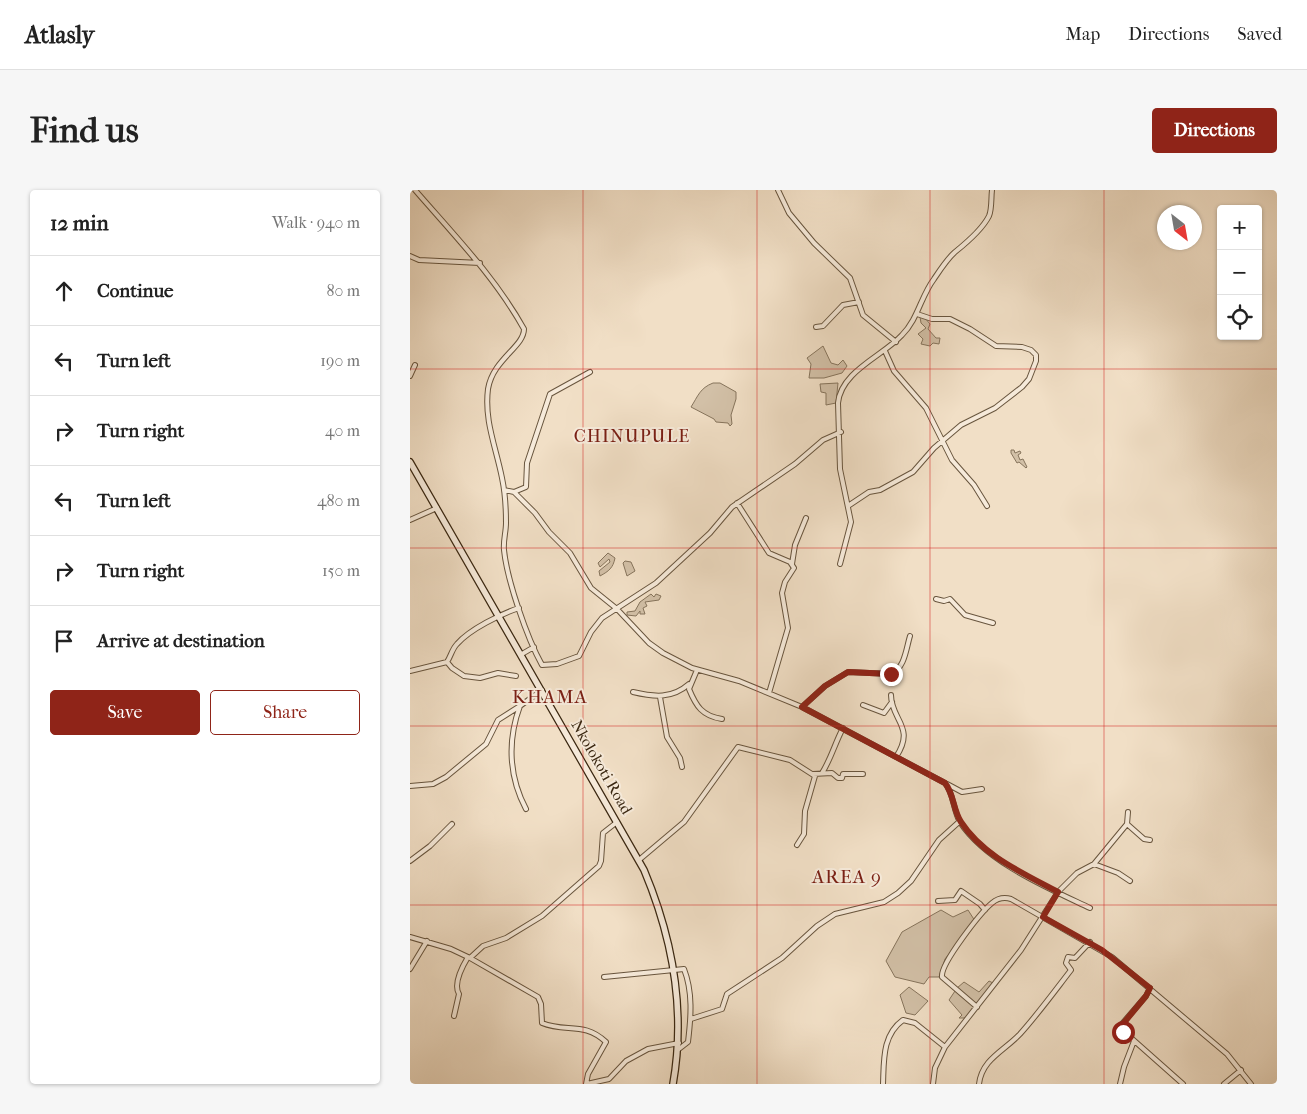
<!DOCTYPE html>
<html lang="en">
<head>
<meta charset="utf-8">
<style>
  body { margin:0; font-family:"IM FELL French Canon",serif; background:#f6f6f6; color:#222 }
  .controls { position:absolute; right:15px; top:15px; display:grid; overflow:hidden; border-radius:5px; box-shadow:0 1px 4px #0004 }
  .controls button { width:45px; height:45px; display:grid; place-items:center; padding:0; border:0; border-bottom:1px solid #e0e0e0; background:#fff; color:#222; font:25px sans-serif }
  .compass { position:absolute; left:747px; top:15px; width:45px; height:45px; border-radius:50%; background:#fff; box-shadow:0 1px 4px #0004; rotate:149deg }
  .stop { position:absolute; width:15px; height:15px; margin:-11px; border:4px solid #8f2418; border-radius:50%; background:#fff }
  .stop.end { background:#8f2418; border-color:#fff; box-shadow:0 1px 5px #0008 }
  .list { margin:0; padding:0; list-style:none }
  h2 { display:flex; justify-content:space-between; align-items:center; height:65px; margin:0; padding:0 20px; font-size:21px }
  h2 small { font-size:16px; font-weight:400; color:#767676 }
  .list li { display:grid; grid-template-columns:32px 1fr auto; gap:15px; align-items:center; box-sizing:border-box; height:70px; padding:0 20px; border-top:1px solid #e0e0e0 }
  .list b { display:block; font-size:19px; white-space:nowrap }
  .list em { font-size:16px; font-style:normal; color:#767676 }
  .actions { display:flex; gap:10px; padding:15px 20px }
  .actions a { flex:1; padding:11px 0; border:1px solid #8f2418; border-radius:5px; text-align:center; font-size:18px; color:#8f2418 }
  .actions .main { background:#8f2418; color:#fff }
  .icon { flex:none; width:28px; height:28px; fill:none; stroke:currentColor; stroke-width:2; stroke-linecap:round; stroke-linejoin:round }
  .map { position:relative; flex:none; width:867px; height:894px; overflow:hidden; border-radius:5px }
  header { display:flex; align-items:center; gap:30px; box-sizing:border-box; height:70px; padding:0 25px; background:#fff; border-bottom:1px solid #e0e0e0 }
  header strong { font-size:24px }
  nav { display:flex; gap:28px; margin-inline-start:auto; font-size:18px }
  .intro { display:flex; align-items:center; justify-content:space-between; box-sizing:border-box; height:120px; padding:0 30px }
  h1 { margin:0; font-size:35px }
  .button { padding:12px 22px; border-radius:5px; background:#8f2418; color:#fff; font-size:18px; font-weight:700 }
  main { display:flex; gap:30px; padding:0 30px }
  aside { flex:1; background:#fff; border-radius:5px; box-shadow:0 1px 4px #0004 }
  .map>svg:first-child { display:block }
  .green { fill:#d2c0a7; stroke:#86745c }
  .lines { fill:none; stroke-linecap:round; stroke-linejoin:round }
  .minor-casing { stroke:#68553e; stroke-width:6 }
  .secondary-casing { stroke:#3a2711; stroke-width:8 }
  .minor { stroke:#f6eada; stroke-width:4 }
  .secondary { stroke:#f6eada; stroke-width:5.5 }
  .route { stroke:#8f2418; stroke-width:6 }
  .grid { fill:none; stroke:#d62828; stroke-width:1; stroke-opacity:0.55 }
  .labels { text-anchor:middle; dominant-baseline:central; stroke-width:4; stroke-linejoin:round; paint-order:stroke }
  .street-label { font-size:16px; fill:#3a2711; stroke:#f6eada }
  .neighbourhood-label { font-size:18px; letter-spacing:1px; fill:#7a1f14; stroke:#f6eada }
  .quarter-label { font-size:19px; letter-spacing:1px; fill:#7a1f14; stroke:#f6eada }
</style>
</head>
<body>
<header>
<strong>Atlasly</strong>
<nav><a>Map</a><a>Directions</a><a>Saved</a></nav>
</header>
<div class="intro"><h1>Find us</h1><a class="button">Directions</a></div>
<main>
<aside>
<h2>12 min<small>Walk · 940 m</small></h2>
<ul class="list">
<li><svg class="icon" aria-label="ahead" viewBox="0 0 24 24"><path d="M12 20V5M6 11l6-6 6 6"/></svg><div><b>Continue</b></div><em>80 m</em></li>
<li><svg class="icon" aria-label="left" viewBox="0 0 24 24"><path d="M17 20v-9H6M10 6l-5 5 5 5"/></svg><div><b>Turn left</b></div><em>190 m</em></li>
<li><svg class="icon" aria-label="right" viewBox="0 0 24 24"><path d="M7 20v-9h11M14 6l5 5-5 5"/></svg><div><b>Turn right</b></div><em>40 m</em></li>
<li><svg class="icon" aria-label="left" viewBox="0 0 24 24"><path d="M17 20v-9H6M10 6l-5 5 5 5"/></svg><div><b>Turn left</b></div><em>480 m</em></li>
<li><svg class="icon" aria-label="right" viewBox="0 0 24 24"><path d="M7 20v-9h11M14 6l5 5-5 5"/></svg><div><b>Turn right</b></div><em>150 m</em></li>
<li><svg class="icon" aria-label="arrive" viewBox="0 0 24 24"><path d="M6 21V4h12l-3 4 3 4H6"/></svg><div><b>Arrive at destination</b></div></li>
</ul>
<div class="actions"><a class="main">Save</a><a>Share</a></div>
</aside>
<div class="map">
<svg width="867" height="894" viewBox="0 0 867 894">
  <rect width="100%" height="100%" fill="#f1dfc6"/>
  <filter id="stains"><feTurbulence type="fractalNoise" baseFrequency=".004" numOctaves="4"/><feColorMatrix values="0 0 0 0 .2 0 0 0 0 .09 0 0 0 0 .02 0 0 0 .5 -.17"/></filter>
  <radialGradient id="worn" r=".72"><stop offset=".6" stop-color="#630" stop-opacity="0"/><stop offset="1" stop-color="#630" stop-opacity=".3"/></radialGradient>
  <path class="green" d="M510,127L515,128L520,134L518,139L526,148H530L529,154L523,153L520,156L511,154L513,149L508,144L516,138L511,133Z
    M413,156L421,173L428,175L433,170L437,176L432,183L414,188H399L401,174L397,168Z
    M303,193H310L326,202V209L321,225L322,234L320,236L318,233L306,232L304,229L281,217C288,206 290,198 303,193Z
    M428,193L426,213L416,215V203L411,202L410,194Z
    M601,260H604L605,263L610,261L611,263L608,265L610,270L613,269L617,277L616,278L609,272L607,273L601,263Z
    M198,363L205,368C203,378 199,381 190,386L189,381L200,372L199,369L190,377L188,373Z
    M215,371L221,372L225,381L217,386L213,373Z
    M241,404L244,407L246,404L251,406L249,410L235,412L237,416L233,418L235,424H230V421L226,426L217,425V422L225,421L230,412Z
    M531,720L543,727L558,720L565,731L535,769L529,787H519L514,794L485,787L476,771L492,742Z
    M579,791L583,793L566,814L547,798L554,792L569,802Z
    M499,797L518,811L505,825L496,823L490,805Z
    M545,801L564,817L555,828H549L552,825L539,810Z"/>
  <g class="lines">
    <g class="minor-casing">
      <path id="minor" d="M5,0C44,45 85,87 114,139C114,157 83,169 78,199C74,231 86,257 92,288C95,302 96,319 96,333C96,342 93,351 94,360C97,390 117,448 132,475L147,474L169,466L181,442L192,428L246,393L300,343L322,317L385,274L413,250L431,242
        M368,0L379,23L404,53L440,88L453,125L486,152
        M0,66L9,70L70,73
        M406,137L413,136L433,115L449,112
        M475,161L484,181L516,218L542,270L564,295L577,316
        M0,186L5,175
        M94,300L104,302L125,323L139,342L160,363L181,398L207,419L239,453L253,463L282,478L329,491L392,517L535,593C544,604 543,620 550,632C576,672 638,698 680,718
        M104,302L116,297L117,273L140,204L180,182
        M327,313L359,363L380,372L384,378L375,392L372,403L378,438L359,503
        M438,316L459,302L470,300L503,282L524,258L551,235L585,218L612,197L619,189L626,171V165L621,160L612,157L586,156L560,139L540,129H522L507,124
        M0,330L27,318
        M382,374L385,355L396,328
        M430,374L441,332L430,279L428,213C431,181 473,166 492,145C508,129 511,106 524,89C530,80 537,69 545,62C555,54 573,38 579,26C582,19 581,8 582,0
        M526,409L534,411L540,409L555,425L583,433
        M112,464L124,457
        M37,472L42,478L54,486L70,488L88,483L106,486
        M287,480L279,499C286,516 292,526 312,529
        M0,481L37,472C41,466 42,459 47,454C60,439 91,424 109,418
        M223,502C244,507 262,509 279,494
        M481,505C481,530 506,537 486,567
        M250,507L257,547L270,568L272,577
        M453,515L474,523L482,512
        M392,517L415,496L438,482L481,484C495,478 496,459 500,446
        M412,583C421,569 425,553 433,538
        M403,584L422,583L428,588H432L433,584H453
        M537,594L552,602L572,599
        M0,596L23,594L36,587L76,554L88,530L110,516
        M116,619C99,587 97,551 110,516L132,500
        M718,622L717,634L734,649L740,650
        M229,670L274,632L328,557L380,570L405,586L395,621L394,644L387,655
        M0,671L20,656L42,634
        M684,674L717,634
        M528,711L545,710L551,701L570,714L575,720
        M0,747L41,759L60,768L73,756L96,748L132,726L189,676L191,671L193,643L207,632
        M60,768L128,807L131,814L132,833C156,843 174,831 196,852L178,884L176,894
        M0,779L17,751
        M194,787L274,779C283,802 281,827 278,852L269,859
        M740,798L736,806L711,835V839L773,894
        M567,817L532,787C530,774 571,722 582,713C588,708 594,707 601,709L702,767L817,864L841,894
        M44,826L49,804C43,794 52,777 58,767
        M281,829L312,819L317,804L372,768L407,736L425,724L474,712L488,703L501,691L529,650L550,631
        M177,894L199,889L216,871L238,859L269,853
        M473,894C474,871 472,845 493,830L505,833L535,857
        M523,894L525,878L535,857L611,760L648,702L667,683L684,674L708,683L720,691
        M569,894C572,869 594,861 610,844C628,824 644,802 661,780L656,773L658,767L665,768L680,752
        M710,894L714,877L724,851
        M814,894L831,880"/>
    </g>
    <g class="secondary-casing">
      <path id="secondary" d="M0,272L234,680C263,749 276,820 263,894"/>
    </g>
    <use href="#minor" class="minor"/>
    <use href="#secondary" class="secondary"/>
  </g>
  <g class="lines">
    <path class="route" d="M481,484L438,482L415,496L392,517L535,593C544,604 543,620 551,632C573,666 613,683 648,702L633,727L692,760L740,798L736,806L712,835L713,842"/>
  </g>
  <path class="grid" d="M173,0V894M347,0V894M520,0V894M694,0V894M0,179H867M0,358H867M0,536H867M0,715H867"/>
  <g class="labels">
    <g class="street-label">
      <text transform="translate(192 577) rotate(60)">Nkolokoti Road</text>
    </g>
    <g class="neighbourhood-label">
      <text x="222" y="246">CHINUPULE</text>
    </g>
    <g class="quarter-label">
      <text x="140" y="507">KHAMA</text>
      <text x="437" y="687">AREA 9</text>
    </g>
  </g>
  <rect width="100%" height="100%" filter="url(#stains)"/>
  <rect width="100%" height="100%" fill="url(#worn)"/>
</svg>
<div class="controls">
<button>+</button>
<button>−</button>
<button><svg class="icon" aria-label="locate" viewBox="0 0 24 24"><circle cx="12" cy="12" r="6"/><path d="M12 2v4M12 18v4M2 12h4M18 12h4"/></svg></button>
</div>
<svg class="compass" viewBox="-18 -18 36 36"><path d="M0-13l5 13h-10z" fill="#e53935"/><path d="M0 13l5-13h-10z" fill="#767676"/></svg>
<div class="stop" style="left:713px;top:842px"></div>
<div class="stop end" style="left:481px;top:484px"></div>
</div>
</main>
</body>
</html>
